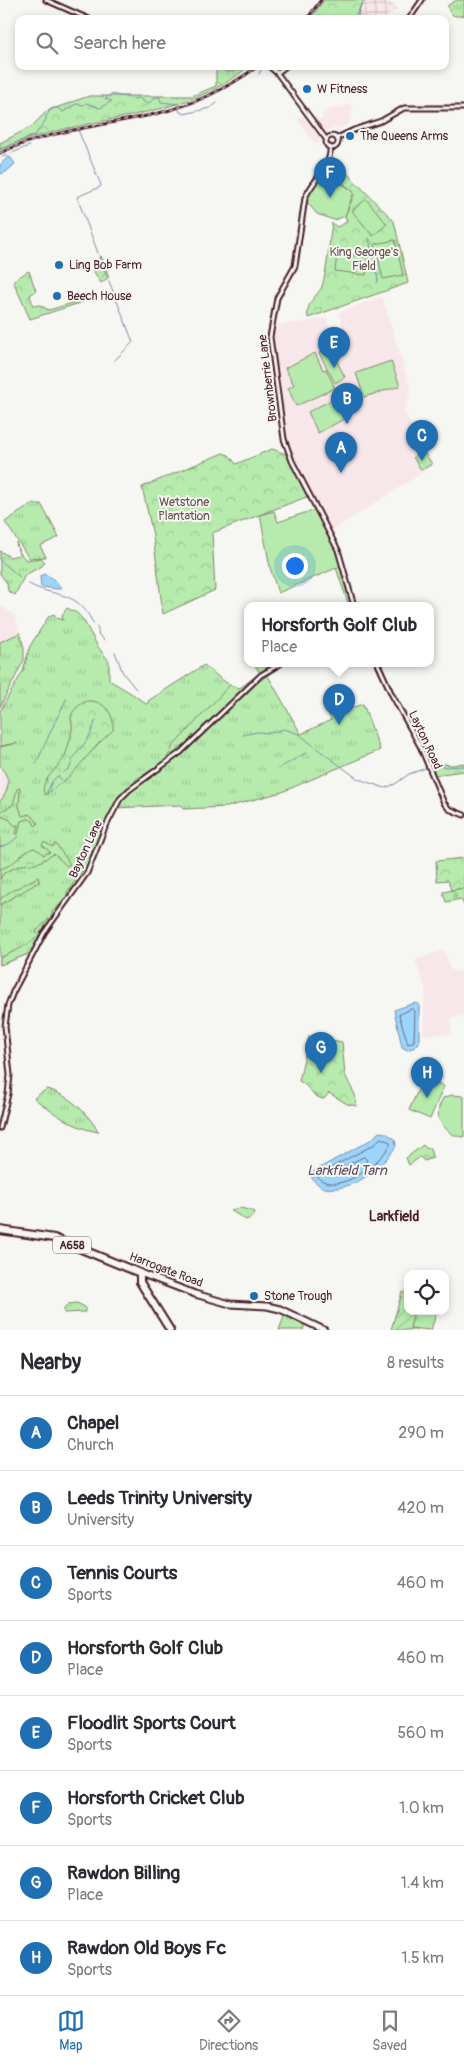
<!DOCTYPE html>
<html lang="en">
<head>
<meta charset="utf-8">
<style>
  body { margin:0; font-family:Pangolin,sans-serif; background:#f7f7f7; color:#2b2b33 }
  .controls { position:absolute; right:15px; bottom:15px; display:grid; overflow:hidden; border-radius:10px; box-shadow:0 2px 8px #0003 }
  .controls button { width:45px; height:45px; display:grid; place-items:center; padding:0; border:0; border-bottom:1px solid #e1e1e2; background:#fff; color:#2b2b33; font:25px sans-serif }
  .you { position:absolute; left:294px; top:565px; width:18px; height:18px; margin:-12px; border:4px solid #fff; border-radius:50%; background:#1a73e8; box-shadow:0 0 0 8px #1a73e833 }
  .badge { display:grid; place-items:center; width:32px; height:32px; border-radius:50%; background:#1f6fb2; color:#fff; font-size:16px; font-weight:700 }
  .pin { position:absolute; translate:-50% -41px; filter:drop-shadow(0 1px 2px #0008) }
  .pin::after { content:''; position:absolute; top:26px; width:18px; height:15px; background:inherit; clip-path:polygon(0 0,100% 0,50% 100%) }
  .popup { position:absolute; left:244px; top:602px; width:190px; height:65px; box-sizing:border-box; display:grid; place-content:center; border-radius:10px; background:#fff; filter:drop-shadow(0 1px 4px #0005); font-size:16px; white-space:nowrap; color:#7c7c81 }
  .popup b { font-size:19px; color:#2b2b33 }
  .popup::after { content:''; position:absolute; left:50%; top:100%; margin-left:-10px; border:10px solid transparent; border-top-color:#fff }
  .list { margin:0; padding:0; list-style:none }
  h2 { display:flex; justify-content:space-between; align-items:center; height:65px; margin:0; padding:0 20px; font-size:21px }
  h2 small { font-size:16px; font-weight:400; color:#7c7c81 }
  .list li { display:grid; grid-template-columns:32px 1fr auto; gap:15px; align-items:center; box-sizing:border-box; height:75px; padding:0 20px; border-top:1px solid #e1e1e2 }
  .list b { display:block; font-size:19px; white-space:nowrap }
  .list p { margin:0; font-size:16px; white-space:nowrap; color:#7c7c81 }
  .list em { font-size:16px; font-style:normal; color:#7c7c81 }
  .icon { flex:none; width:28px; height:28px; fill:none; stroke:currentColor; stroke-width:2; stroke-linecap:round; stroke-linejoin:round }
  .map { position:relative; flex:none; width:464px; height:1330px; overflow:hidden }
  .search { position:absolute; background:#fff; box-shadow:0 2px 8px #0003; left:15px; right:15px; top:15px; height:55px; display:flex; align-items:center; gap:12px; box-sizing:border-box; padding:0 18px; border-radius:10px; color:#7c7c81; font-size:19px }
  .sheet { height:665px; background:#fff }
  nav { display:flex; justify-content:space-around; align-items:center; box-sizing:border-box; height:70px; border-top:1px solid #e1e1e2; background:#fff; font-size:14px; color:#7c7c81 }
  nav a { display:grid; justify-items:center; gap:2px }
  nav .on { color:#1f6fb2 }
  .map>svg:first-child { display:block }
  .built { fill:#f8e7ea }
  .industrial { fill:url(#industrial-grid) }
  .grass { fill:url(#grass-tufts); stroke:#80856c }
  .forest { fill:url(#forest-crowns); stroke:#80856c }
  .cemetery { fill:url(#cemetery-stones); stroke:#80856c }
  .garden { fill:url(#garden-furrows); stroke:#80856c }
  .pitch { fill:#b6ebad; stroke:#80856c }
  .water { fill:#9cd5fc; stroke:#7b8ca8 }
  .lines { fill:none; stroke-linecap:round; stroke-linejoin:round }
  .shore { stroke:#6b687f; stroke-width:1 }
  .stream { stroke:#7b8ca8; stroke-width:1 }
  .minor-casing { stroke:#4a1f2b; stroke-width:7 }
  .major-casing { stroke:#4a1f2b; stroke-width:9 }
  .highway-casing { stroke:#4a1f2b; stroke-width:10 }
  .minor { stroke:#f6f6f2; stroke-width:3 }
  .major { stroke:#f6f6f2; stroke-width:5 }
  .highway { stroke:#f6f6f2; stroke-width:6 }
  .rail-casing { stroke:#4a1f2b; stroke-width:3 }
  .rail { stroke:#f6f6f2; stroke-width:1; stroke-dasharray:4; stroke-linecap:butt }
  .poi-dot { fill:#1f6fb2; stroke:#f6f6f2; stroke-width:2 }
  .labels { text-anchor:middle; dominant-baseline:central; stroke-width:4; stroke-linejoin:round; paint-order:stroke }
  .shield { fill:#f6f6f2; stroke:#7e6067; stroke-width:1 }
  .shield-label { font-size:11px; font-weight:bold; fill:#4a1f2b }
  .poi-label { font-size:12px; fill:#4a1f2b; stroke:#f6f6f2; text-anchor:start }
  .park-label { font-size:12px; fill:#65524c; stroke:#f6f6f2 }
  .street-label { font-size:12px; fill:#4a1f2b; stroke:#f6f6f2 }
  .water-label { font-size:14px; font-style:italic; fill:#5e4c5f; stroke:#f6f6f2 }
  .neighbourhood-label { font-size:14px; font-weight:bold; fill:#4a1f2b; stroke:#f6f6f2 }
</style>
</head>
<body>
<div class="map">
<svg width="464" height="1330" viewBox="0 0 464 1330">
  <defs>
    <pattern id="industrial-grid" width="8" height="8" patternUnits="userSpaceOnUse" patternTransform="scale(1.25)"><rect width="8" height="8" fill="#f8e7ea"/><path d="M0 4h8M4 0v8" fill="none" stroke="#d6c6c9"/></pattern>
    <pattern id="grass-tufts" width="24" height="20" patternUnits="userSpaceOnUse" patternTransform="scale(1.25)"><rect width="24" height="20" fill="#b6ebad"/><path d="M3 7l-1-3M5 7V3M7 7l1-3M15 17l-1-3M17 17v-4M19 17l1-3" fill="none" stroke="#9ec995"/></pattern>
    <pattern id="forest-crowns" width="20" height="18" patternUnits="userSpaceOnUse" patternTransform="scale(1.25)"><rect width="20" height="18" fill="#b6ebad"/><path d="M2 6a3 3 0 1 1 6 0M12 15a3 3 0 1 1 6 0" fill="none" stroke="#9ec995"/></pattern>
    <pattern id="cemetery-stones" width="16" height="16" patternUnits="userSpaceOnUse" patternTransform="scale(1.25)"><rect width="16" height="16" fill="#b6ebad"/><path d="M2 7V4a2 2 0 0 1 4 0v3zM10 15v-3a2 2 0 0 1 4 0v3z" fill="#9ec995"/></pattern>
    <pattern id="garden-furrows" width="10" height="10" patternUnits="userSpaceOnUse" patternTransform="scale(1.25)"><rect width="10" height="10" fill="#b6ebad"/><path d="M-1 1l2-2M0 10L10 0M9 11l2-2" fill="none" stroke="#9ec995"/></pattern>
  </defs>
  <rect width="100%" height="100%" fill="#f6f6f2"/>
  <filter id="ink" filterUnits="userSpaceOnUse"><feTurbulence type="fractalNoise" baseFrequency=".02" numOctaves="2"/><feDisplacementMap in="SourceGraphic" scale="10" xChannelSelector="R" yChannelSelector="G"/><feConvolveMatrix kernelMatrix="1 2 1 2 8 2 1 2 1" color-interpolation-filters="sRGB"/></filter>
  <g filter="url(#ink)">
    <path class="built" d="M353,104L350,123L341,128L337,129L335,127L325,132L314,118L316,116L319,120L323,119L321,114L326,112L325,110Z
      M305,114L322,140L316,145L297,119Z
      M382,296L411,390L404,412L434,465L332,531L299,469L286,438L272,325L306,322L326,318L335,346L350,345L338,313Z
      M0,605L15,616L24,648V660L0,707Z
      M20,742L13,805L0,811V747Z
      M444,950L451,970L464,972V1015L451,1018V1034L423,1035L425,988L415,960Z"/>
    <path class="industrial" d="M366,0H388L397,9L385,17L357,19L361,5Z"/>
    <path class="grass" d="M457,0H464V15C455,18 448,15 448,5Z
      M32,504H41L59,537L40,546L46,557L29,558L5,522Z
      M16,542L20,553L26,560L41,558L45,562L42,566L25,575L15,595L8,591L7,583L0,574V551L10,557L19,555Z
      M67,608L77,613L84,621L98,647L109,661V680C122,688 134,694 146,704L149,702L148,701L204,665C216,674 232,692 248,688C255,687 262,678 267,674L301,734L331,720L329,715L363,704L380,750L282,792L227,807L183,809L181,805L114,808L102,830L86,871L47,927L31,953L0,965V801C10,790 11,777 0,767V747L17,743L0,746V711L23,671L30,646L49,616L54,614L57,618L63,620L62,615Z
      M20,633L24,648V660L0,707V642Z
      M47,1089C71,1096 86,1112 99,1132C76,1129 52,1113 34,1098Z
      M423,1145L427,1149L429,1147L433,1158L424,1161L420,1157L409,1165L406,1158Z
      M241,1208L255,1212L252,1217L246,1220L230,1210Z
      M77,1303L85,1307V1312L64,1313V1308L68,1304Z
      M414,1311H437L431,1330L410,1328Z
      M285,1314L305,1323L303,1330H279Z"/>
    <path class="forest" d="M324,0H366L361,5L357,19H310Z
      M216,66H224L225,72L236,71L235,66H249C183,124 79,113 0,150V143L31,127L47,111L89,96H192L216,86Z
      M341,167L394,221L408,283L308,318C305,300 320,296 323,283C328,264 329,242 332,223L337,227L347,222L345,216L354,195L352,190L335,178Z
      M101,256L109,277L101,283L94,272L95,262Z
      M29,271L36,291L30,295L33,306L39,305L49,310L82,300L83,302L30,319L14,283V280Z
      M272,449L289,455L309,496L212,533L215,590L163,614L153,535L142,487L223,453L229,455L236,464Z
      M341,566L352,606H349L336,568Z
      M257,664H286C252,682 226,711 199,738L190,741L173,757L136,783L135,780C147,772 169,763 172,747L230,685L240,688L260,673L255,665Z
      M87,701C104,700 115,714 113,730L98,744L71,775L45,795C37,782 60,767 65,756C68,748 71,737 72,729C73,725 71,721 71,717C72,710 81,703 87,701Z
      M437,763L452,765L464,763V771L434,775L431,767Z
      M20,788L19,806L22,816L29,814L36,820L38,824L35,826L33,821L29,819L21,821L18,834H16L18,825L15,826L9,819L0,816V812L13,805L17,789Z
      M44,842L52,847L56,844L70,864L67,866L54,854L36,864L21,865L4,873L0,879V869C16,865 22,851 34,848L41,852L43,855L50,852L42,845Z
      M463,858L464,888L451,890L448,880L437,881L436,861Z
      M87,865L79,883L47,927L31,953L0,965V958C10,953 33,944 39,935L36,932C41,925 47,922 52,916V912L67,898V892Z
      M38,877L39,882L0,905V899L8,893Z
      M309,1036L342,1042L345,1075L355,1095L357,1106L347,1104L329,1093L324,1099C312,1098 309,1085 299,1081Z"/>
    <path class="cemetery" d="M464,888V905L461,899L446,902L443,892Z"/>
    <path class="garden" d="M402,1292L408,1294V1311H414L410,1328L417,1330H391Z"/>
    <path class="pitch" d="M324,171L354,192L345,216L334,220L317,214L306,201L309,193Z
      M366,199L387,224L373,236L352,211Z
      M395,240L403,275L383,279L375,244Z
      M337,254L368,257L366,275L335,271Z
      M330,348L345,377L335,383L319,353Z
      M315,353L323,370L326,369L335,388L296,406L288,388L294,385L285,368Z
      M391,361L400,386L364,397L356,373Z
      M337,397L348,417L318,433L308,412Z
      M423,451L432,464L421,470L413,457Z
      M316,509L334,544L341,566L278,593L270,567L260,515L274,511L278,522Z
      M424,1077L444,1086L430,1119L409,1110Z
      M452,1095L464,1096V1137C451,1137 444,1128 438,1118L439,1107L443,1098Z"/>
    <path class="water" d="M8,157L11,158L15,164L6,172L0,174V165Z
      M45,574L52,578L62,588L58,589L41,587L40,576Z
      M415,1003L419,1004V1043L415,1047L407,1050L402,1047L394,1010Z
      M379,1132L386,1133L395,1139L396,1146C382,1168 353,1192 325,1188C320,1187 316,1182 312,1179V1173L316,1170L372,1139Z"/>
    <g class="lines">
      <path class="shore" d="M412,1009L415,1011L414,1041L408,1044L399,1015Z
        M381,1138L390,1142V1145C379,1164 340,1196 318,1178L319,1174L375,1144Z
        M364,1157L367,1160C360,1168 347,1177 336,1175L337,1171Z"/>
      <path class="stream" d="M354,19L364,0
        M259,74L263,66
        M78,130L101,185L100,187L77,197L107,277
        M0,149L35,135L46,120V116L52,108H58L63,112L76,104L84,105L86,103L100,108L112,101L105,99L111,94L134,99L139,98L148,104L156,97H159L161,102L177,104L180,112L184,114L210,108L217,103
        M2,157L29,146
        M369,238L378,280L377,283
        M109,281L133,342L115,360
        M0,560L20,577
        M29,584C54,598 76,589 92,621C95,626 99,627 98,634L105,641
        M115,652L123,673L136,689
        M56,720L67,698
        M243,735L257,732L270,733L284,729L299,734L324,754
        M326,755L358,779L385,788L395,784L409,774L426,768
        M36,764L55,722
        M432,765L445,767L464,766
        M278,769L307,752
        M64,772L70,768C72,757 79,751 85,743C90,737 93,727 96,720
        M46,794L53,780L58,776L62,780
        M0,847L9,844L19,836"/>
      <g class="minor-casing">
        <path id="minor" d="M46,0L89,19
          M409,19L422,0
          M269,66L277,73L326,139
          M277,73L286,66
          M326 142a6 6 0 1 1 12 0a6 6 0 1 1-12 0Z
          M337,138L354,130L381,121L404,108H464
          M330,147C332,166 312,181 305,198L295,266L277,298L270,337L284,439L292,461L338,550L354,606
          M378,664L392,695L420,746L444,803L449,809L464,815
          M0,1128L8,1094L10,1075L5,1026L8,1005L13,992L44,933L87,873L104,830L120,799L129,790L181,752L261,675L280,664"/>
      </g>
      <g class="major-casing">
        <path id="major" d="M140,1273L195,1294L230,1304L267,1306L280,1309L324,1330"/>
      </g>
      <g class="highway-casing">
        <path id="highway" d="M0,1230L54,1238L140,1273V1282L170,1330"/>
      </g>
      <use href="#minor" class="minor"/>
      <use href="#major" class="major"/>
      <use href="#highway" class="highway"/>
      <g class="rail-casing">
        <path id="rail" d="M307,19L321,0
          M0,153C49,130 103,126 155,114C193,105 227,89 258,66"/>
      </g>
      <use href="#rail" class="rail"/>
    </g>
  </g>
  <g class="poi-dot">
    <circle cx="307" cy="89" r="5"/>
    <circle cx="350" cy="136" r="5"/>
    <circle cx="59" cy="265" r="5"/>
    <circle cx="57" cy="296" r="5"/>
    <circle cx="254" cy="1296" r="5"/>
  </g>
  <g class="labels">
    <rect class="shield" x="53" y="1236.5" width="38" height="17" rx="4"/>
    <g class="shield-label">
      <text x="72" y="1245">A658</text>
    </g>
    <g class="poi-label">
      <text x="317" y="89">W Fitness</text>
      <text x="360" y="136">The Queens Arms</text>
      <text x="69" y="265">Ling Bob Farm</text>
      <text x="67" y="296">Beech House</text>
      <text x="264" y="1296">Stone Trough</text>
    </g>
    <g class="park-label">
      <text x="364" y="252">King George's<tspan x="364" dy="14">Field</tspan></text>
      <text x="184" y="502">Wetstone<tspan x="184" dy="14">Plantation</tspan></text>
    </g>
    <g class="street-label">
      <text transform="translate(268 378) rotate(-97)">Brownberrie Lane</text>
      <text transform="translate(425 740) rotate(65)">Layton Road</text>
      <text transform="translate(86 849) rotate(-65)">Bayton Lane</text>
      <text transform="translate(166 1270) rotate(21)">Harrogate Road</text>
    </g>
    <g class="water-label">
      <text x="347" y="1170">Larkfield Tarn</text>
    </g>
    <g class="neighbourhood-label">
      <text x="394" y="1216">Larkfield</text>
    </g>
  </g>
</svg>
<div class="controls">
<button><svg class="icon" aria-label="locate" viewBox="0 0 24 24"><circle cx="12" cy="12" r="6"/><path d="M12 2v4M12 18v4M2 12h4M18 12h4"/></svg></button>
</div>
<div class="you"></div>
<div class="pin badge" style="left:341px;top:473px">A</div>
<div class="pin badge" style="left:347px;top:424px">B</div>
<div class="pin badge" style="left:422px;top:461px">C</div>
<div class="pin badge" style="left:339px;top:725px">D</div>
<div class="popup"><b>Horsforth Golf Club</b>Place</div>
<div class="pin badge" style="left:334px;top:368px">E</div>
<div class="pin badge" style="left:330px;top:198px">F</div>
<div class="pin badge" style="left:321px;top:1073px">G</div>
<div class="pin badge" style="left:427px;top:1098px">H</div>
<div class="search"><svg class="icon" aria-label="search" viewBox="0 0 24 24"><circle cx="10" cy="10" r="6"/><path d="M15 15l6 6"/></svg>Search here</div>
</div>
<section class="sheet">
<h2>Nearby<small>8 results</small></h2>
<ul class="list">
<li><span class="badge">A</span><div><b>Chapel</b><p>Church</p></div><em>290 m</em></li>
<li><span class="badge">B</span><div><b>Leeds Trinity University</b><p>University</p></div><em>420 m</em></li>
<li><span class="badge">C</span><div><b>Tennis Courts</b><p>Sports</p></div><em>460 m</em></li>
<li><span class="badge">D</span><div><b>Horsforth Golf Club</b><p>Place</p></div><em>460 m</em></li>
<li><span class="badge">E</span><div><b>Floodlit Sports Court</b><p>Sports</p></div><em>560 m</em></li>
<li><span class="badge">F</span><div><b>Horsforth Cricket Club</b><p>Sports</p></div><em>1.0 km</em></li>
<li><span class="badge">G</span><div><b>Rawdon Billing</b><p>Place</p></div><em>1.4 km</em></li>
<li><span class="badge">H</span><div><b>Rawdon Old Boys Fc</b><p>Sports</p></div><em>1.5 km</em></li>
</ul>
</section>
<nav>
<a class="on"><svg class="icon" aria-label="map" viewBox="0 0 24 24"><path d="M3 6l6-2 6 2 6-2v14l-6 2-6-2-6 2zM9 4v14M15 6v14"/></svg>Map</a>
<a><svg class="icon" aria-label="directions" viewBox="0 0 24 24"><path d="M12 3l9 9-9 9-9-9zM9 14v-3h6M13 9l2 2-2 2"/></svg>Directions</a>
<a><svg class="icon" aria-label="saved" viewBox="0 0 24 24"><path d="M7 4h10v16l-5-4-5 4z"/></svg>Saved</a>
</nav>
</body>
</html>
